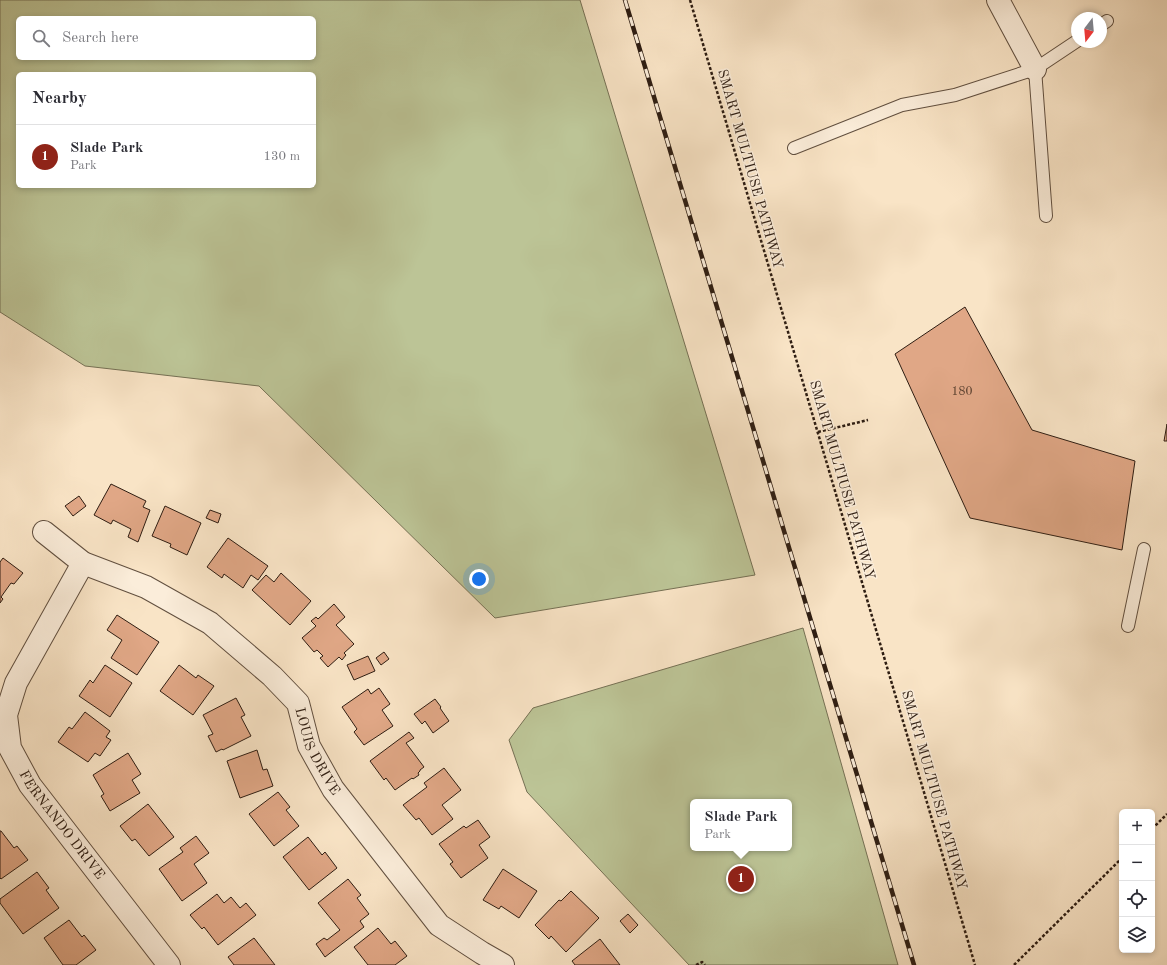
<!DOCTYPE html>
<html lang="en">
<head>
<meta charset="utf-8">
<style>
  body { margin:0; font-family:"Old Standard TT",serif; background:#f7f7f7; color:#2b2b33 }
  .controls { position:absolute; right:12px; bottom:12px; display:grid; overflow:hidden; border-radius:6px; box-shadow:0 2px 6px #0003 }
  .controls button { width:36px; height:36px; display:grid; place-items:center; padding:0; border:0; border-bottom:1px solid #e1e1e2; background:#fff; color:#2b2b33; font:20px sans-serif }
  .compass { position:absolute; left:1071px; top:12px; width:36px; height:36px; border-radius:50%; background:#fff; box-shadow:0 2px 6px #0003; rotate:196deg }
  .you { position:absolute; left:479px; top:579px; width:14px; height:14px; margin:-10px; border:3px solid #fff; border-radius:50%; background:#1a73e8; box-shadow:0 0 0 6px #1a73e833 }
  .badge { display:grid; place-items:center; width:26px; height:26px; border-radius:50%; background:#8f2418; color:#fff; font-size:13px; font-weight:700 }
  .pin { position:absolute; translate:-50% -50%; border:2px solid #fff; box-shadow:0 1px 4px #0006 }
  .popup { position:absolute; left:690px; top:799px; width:102px; height:52px; box-sizing:border-box; display:grid; place-content:center; border-radius:6px; background:#fff; filter:drop-shadow(0 1px 3px #0005); font-size:13px; white-space:nowrap; color:#7c7c81 }
  .popup b { font-size:15px; color:#2b2b33 }
  .popup::after { content:''; position:absolute; left:50%; top:100%; margin-left:-8px; border:8px solid transparent; border-top-color:#fff }
  .list { margin:0; padding:0; list-style:none }
  h2 { display:flex; justify-content:space-between; align-items:center; height:52px; margin:0; padding:0 16px; font-size:17px }
  h2 small { font-size:13px; font-weight:400; color:#7c7c81 }
  .list li { display:grid; grid-template-columns:26px 1fr auto; gap:12px; align-items:center; box-sizing:border-box; height:64px; padding:0 16px; border-top:1px solid #e1e1e2 }
  .list b { display:block; font-size:15px; white-space:nowrap }
  .list p { margin:0; font-size:13px; white-space:nowrap; color:#7c7c81 }
  .list em { font-size:13px; font-style:normal; color:#7c7c81 }
  .icon { flex:none; width:22px; height:22px; fill:none; stroke:currentColor; stroke-width:2; stroke-linecap:round; stroke-linejoin:round }
  .map { position:relative; flex:none; width:1167px; height:965px; overflow:hidden }
  .search { position:absolute; background:#fff; box-shadow:0 2px 6px #0003; left:16px; top:16px; width:300px; height:44px; display:flex; align-items:center; gap:10px; box-sizing:border-box; padding:0 14px; border-radius:6px; color:#7c7c81; font-size:15px }
  .panel { position:absolute; background:#fff; box-shadow:0 2px 6px #0003; left:16px; top:72px; width:300px; height:116px; border-radius:6px }
  .map>svg:first-child { display:block }
  .green { fill:#bcc496; stroke:#757054; fill-rule:evenodd }
  .building { fill:#e0a786; stroke:#2e1d12 }
  .lines { fill:none; stroke-linecap:round; stroke-linejoin:round }
  .lane-casing { stroke:#614f3f; stroke-width:14 }
  .street-casing { stroke:#614f3f; stroke-width:24 }
  .path { stroke:#2e1d12; stroke-width:2.5; stroke-dasharray:3 2; stroke-linecap:butt }
  .lane { stroke:#fbedda; stroke-width:12 }
  .street { stroke:#fbedda; stroke-width:22 }
  .rail-casing { stroke:#2e1d12; stroke-width:4.5 }
  .rail { stroke:#fbedda; stroke-width:3; stroke-dasharray:9; stroke-linecap:butt }
  .labels { text-anchor:middle; dominant-baseline:central; stroke-width:3; stroke-linejoin:round; paint-order:stroke }
  .number-label { font-size:12px; fill:#5a402f }
  .street-label { font-size:14px; fill:#2e1d12; stroke:#fbedda }
</style>
</head>
<body>
<div class="map">
<svg width="1167" height="965" viewBox="0 0 1167 965">
  <rect width="100%" height="100%" fill="#f9e4c6"/>
  <filter id="stains"><feTurbulence type="fractalNoise" baseFrequency=".005" numOctaves="4"/><feColorMatrix values="0 0 0 0 .2 0 0 0 0 .09 0 0 0 0 .02 0 0 0 .5 -.17"/></filter>
  <radialGradient id="worn" r=".72"><stop offset=".6" stop-color="#630" stop-opacity="0"/><stop offset="1" stop-color="#630" stop-opacity=".3"/></radialGradient>
  <path class="green" d="M0,0H580L755,575L495,618L259,386L85,366L0,312ZM18,18H314V58H18ZM18,74H314V186H18Z
    M803,628L898,965H689L527,792L509,740L533,708ZM693,802H789V848H693Z"/>
  <path class="building" d="M965,307L1032,430L1135,461L1122,550L970,518L895,354Z
    M1167,424V441H1164Z
    M111,484L146,501L143,507L150,510L138,542L128,537L131,529L113,520L111,524L94,515Z
    M79,496L86,506L73,516L65,506Z
    M165,506L201,523L187,555L170,547L171,544L152,536Z
    M210,510L221,514L218,523L206,518Z
    M228,538L268,566L258,580L251,575L243,588L224,574L222,578L207,567Z
    M3,558L23,573L14,584L11,583L1,597L3,599L0,603V562Z
    M281,573L311,601L290,625L252,590L266,575L274,582Z
    M334,604L345,617L336,625L354,644L344,653L346,655L342,660L339,657L328,667L320,658L323,656L317,650L314,652L302,638L316,626L311,621L316,617L318,619Z
    M117,615L159,642L137,675L111,658L122,640L107,630Z
    M384,652L389,659L381,665L376,658Z
    M368,656L375,671L354,680L347,665Z
    M105,665L132,683L110,717L79,696L90,680L93,683Z
    M179,665L196,678L198,675L214,686L193,715L160,691Z
    M379,688L390,704L382,710L393,726L364,745L354,732L357,729L342,707L368,689L371,694Z
    M236,698L245,715L241,717L251,736L223,750L222,749L216,752L208,736L213,734L203,715Z
    M435,699L441,707L440,708L449,721L433,733L425,721L422,724L414,714Z
    M85,712L110,731L106,737L111,740L100,756L95,753L88,762L58,742L69,727L72,729Z
    M409,732L414,738L406,743L424,767L420,770V771L418,773L419,775L413,779L412,778L395,790L386,778L384,780L370,761Z
    M257,750L263,770L267,769L273,786L240,798L227,761Z
    M128,753L141,774L132,780L140,793L110,811L101,796L104,794L93,775Z
    M444,768L461,790L442,805L453,819L432,835L419,818L416,820L403,805L427,787L424,783Z
    M278,792L290,807L286,810L299,826L274,846L249,814Z
    M148,804L174,837L149,856L135,839L132,841L120,826Z
    M478,820L490,837L479,845L488,858L461,878L450,864L453,862L439,844L464,826L466,828Z
    M0,831H1L14,848L17,846L28,860L1,879L0,878Z
    M196,836L209,853L194,864L207,883L182,901L159,869L183,852L180,848Z
    M308,837L322,855L325,852L337,868L309,890L283,857Z
    M503,869L537,891L519,918L501,906L499,909L483,900Z
    M37,872L49,888L46,890L59,908L23,934L0,903V899Z
    M348,879L361,895L357,898L369,914L360,921L364,927L325,957L316,944L324,938L327,940L340,930L318,903Z
    M571,891L599,918L566,952L551,936L549,939L535,925L559,900L561,901Z
    M217,894L224,903L231,897L240,908L246,903L256,915L218,945L204,927L202,929L190,915Z
    M628,914L638,925L630,933L620,921Z
    M69,920L82,937L84,935L96,950L76,965H63L44,938Z
    M378,928L391,944L395,941L407,956L395,965H368L354,947Z
    M254,938L275,965H234L228,957Z
    M600,939L620,965H575L572,961Z"/>
  <g class="lines">
    <g class="lane-casing">
      <path id="lane" d="M1101,25L1107,21
        M1035,69L1046,216
        M794,148L902,105L955,95L1035,69L1077,41
        M1128,626L1144,549"/>
    </g>
    <g class="street-casing">
      <g id="street">
        <path d="M998,0L1035,69"/>
        <path id="s1" d="M44,532L83,563L146,587L210,623L272,676L298,703L309,746L333,789L439,925L482,953L503,965"/>
        <path id="s2" d="M83,563L16,683L6,715L10,748L30,785L169,965"/>
      </g>
    </g>
    <path class="path" d="M690,0L975,965
      M818,432L868,420
      M1152,829L1167,814
      M696,965L702,962L705,965
      M1014,965L1122,858"/>
    <use href="#lane" class="lane"/>
    <use href="#street" class="street"/>
    <g class="rail-casing">
      <path id="rail" d="M625,0L914,965"/>
    </g>
    <use href="#rail" class="rail"/>
  </g>
  <g class="labels">
    <g class="number-label">
      <text x="962" y="392">180</text>
    </g>
    <g class="street-label">
      <text transform="translate(750 169) rotate(74)">SMART MULTIUSE PATHWAY</text>
      <text transform="translate(842 480) rotate(74)">SMART MULTIUSE PATHWAY</text>
      <text stroke="none"><textPath href="#s1" startOffset="362">LOUIS DRIVE</textPath></text>
      <text transform="translate(934 790) rotate(74)">SMART MULTIUSE PATHWAY</text>
      <text stroke="none"><textPath href="#s2" startOffset="297">FERNANDO DRIVE</textPath></text>
    </g>
  </g>
  <rect width="100%" height="100%" filter="url(#stains)"/>
  <rect width="100%" height="100%" fill="url(#worn)"/>
</svg>
<div class="controls">
<button>+</button>
<button>−</button>
<button><svg class="icon" aria-label="locate" viewBox="0 0 24 24"><circle cx="12" cy="12" r="6"/><path d="M12 2v4M12 18v4M2 12h4M18 12h4"/></svg></button>
<button><svg class="icon" aria-label="layers" viewBox="0 0 24 24"><path d="M12 4l9 5-9 5-9-5zM3 14l9 5 9-5"/></svg></button>
</div>
<svg class="compass" viewBox="-18 -18 36 36"><path d="M0-13l5 13h-10z" fill="#e53935"/><path d="M0 13l5-13h-10z" fill="#7c7c81"/></svg>
<div class="you"></div>
<div class="pin badge" style="left:741px;top:879px">1</div>
<div class="popup"><b>Slade Park</b>Park</div>
<div class="search"><svg class="icon" aria-label="search" viewBox="0 0 24 24"><circle cx="10" cy="10" r="6"/><path d="M15 15l6 6"/></svg>Search here</div>
<section class="panel">
<h2>Nearby<small></small></h2>
<ul class="list">
<li><span class="badge">1</span><div><b>Slade Park</b><p>Park</p></div><em>130 m</em></li>
</ul>
</section>
</div>
</body>
</html>
